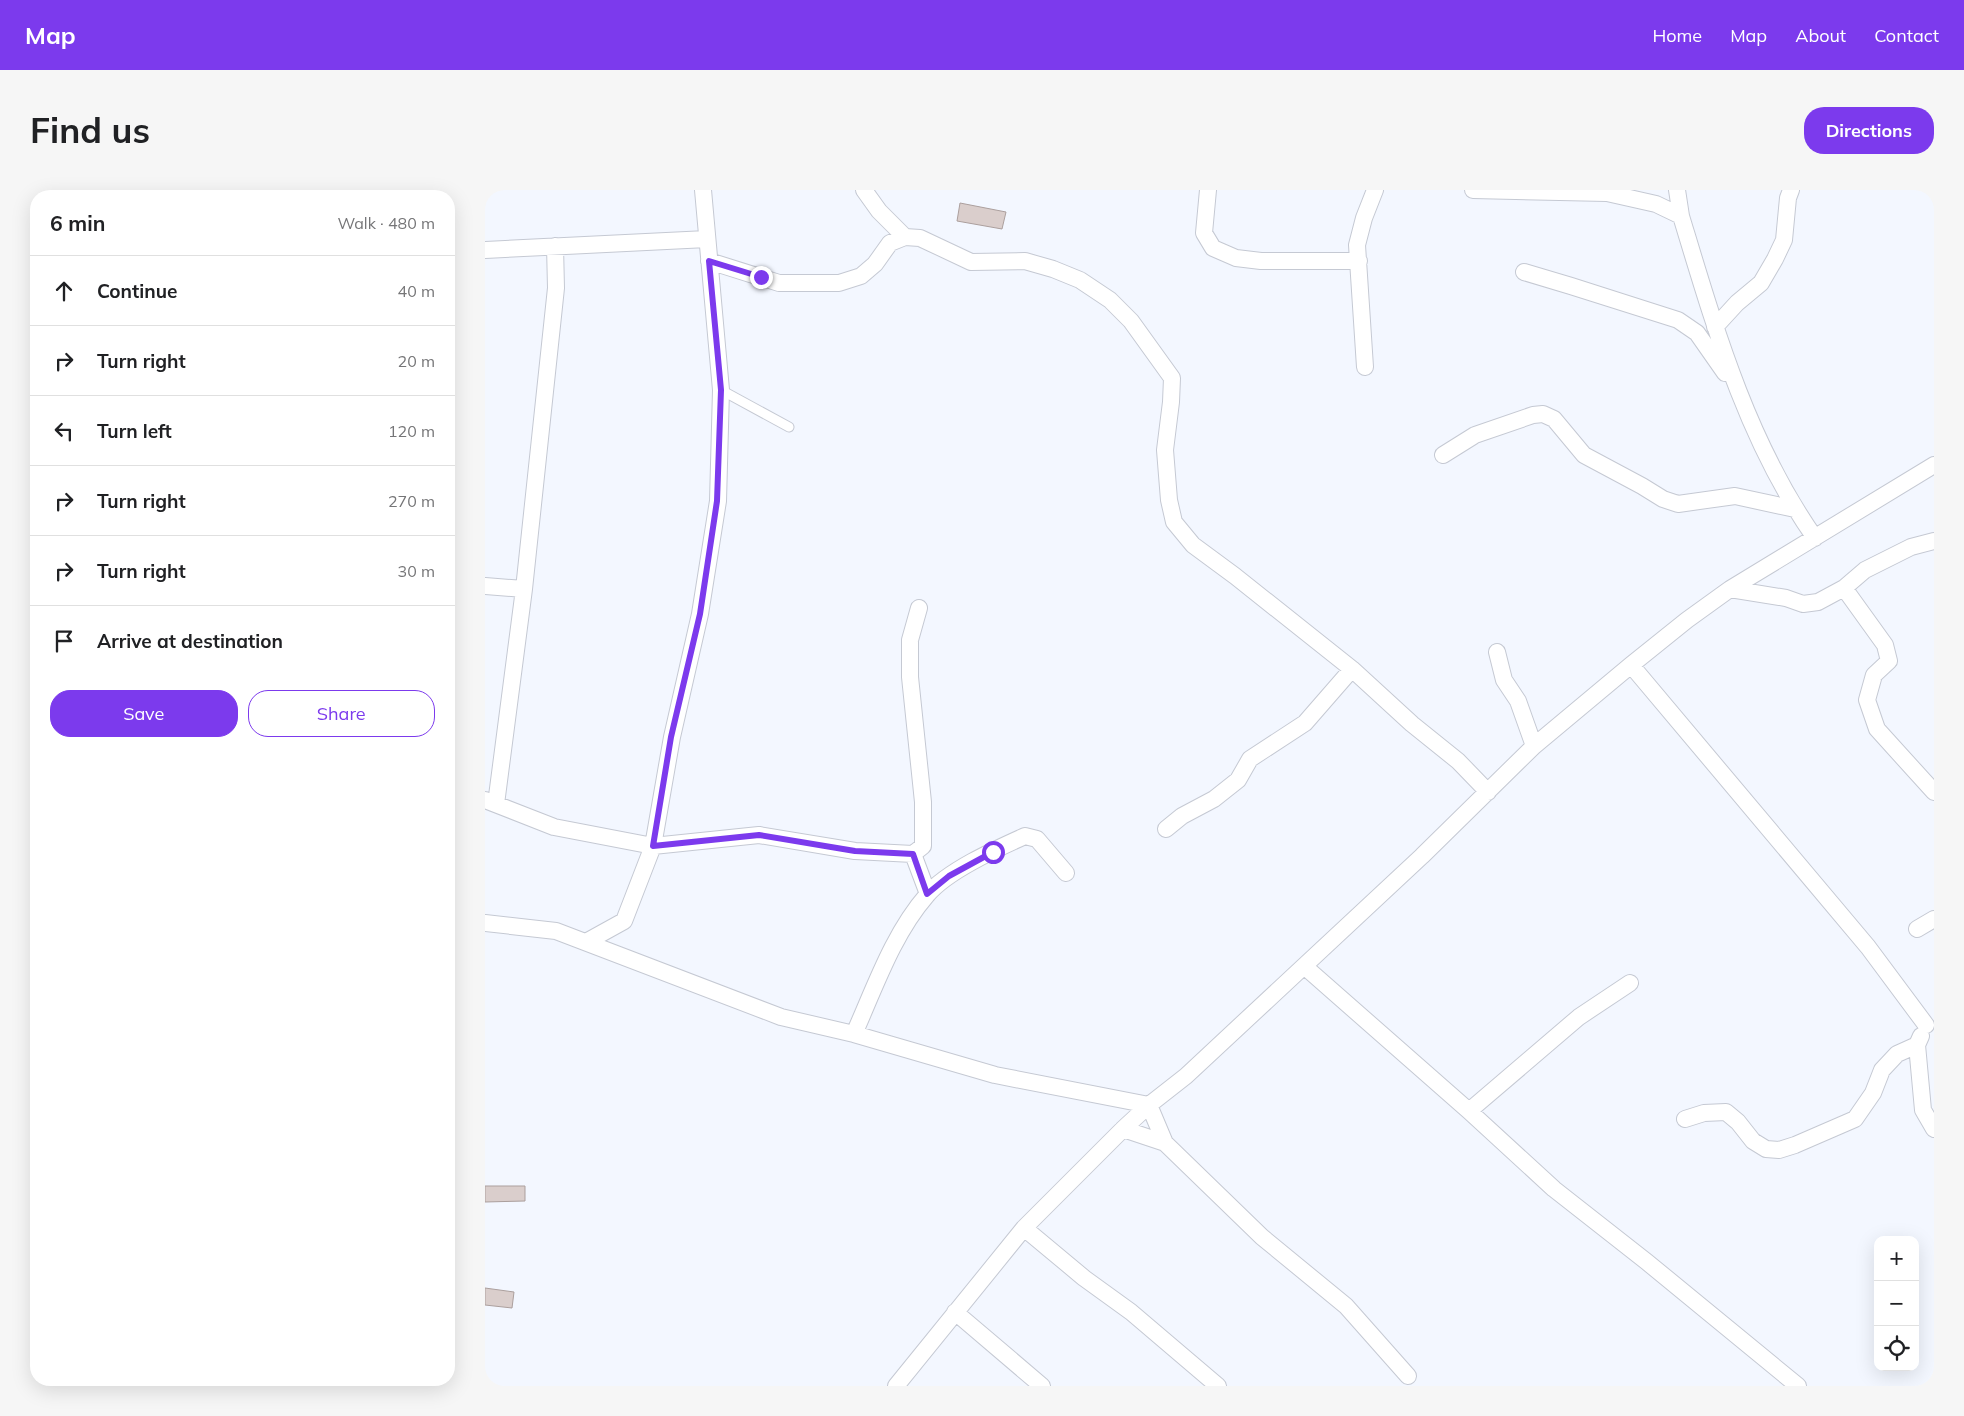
<!DOCTYPE html>
<html lang="en">
<head>
<meta charset="utf-8">
<style>
  body { margin:0; font-family:Mulish,sans-serif; background:#f6f6f6; color:#202124 }
  .controls { position:absolute; right:15px; bottom:15px; display:grid; overflow:hidden; border-radius:10px; box-shadow:0 5px 20px #0002 }
  .controls button { width:45px; height:45px; display:grid; place-items:center; padding:0; border:0; border-bottom:1px solid #e0e0e0; background:#fff; color:#202124; font:25px sans-serif }
  .stop { position:absolute; width:15px; height:15px; margin:-11px; border:4px solid #7c3aed; border-radius:50%; background:#fff }
  .stop.end { background:#7c3aed; border-color:#fff; box-shadow:0 1px 5px #0008 }
  .list { margin:0; padding:0; list-style:none }
  h2 { display:flex; justify-content:space-between; align-items:center; height:65px; margin:0; padding:0 20px; font-size:21px }
  h2 small { font-size:16px; font-weight:400; color:#757577 }
  .list li { display:grid; grid-template-columns:32px 1fr auto; gap:15px; align-items:center; box-sizing:border-box; height:70px; padding:0 20px; border-top:1px solid #e0e0e0 }
  .list b { display:block; font-size:19px; white-space:nowrap }
  .list em { font-size:16px; font-style:normal; color:#757577 }
  .actions { display:flex; gap:10px; padding:15px 20px }
  .actions a { flex:1; padding:11px 0; border:1px solid #7c3aed; border-radius:20px; text-align:center; font-size:18px; color:#7c3aed }
  .actions .main { background:#7c3aed; color:#fff }
  .icon { flex:none; width:28px; height:28px; fill:none; stroke:currentColor; stroke-width:2; stroke-linecap:round; stroke-linejoin:round }
  .map { position:relative; flex:none; width:1449px; height:1196px; overflow:hidden; border-radius:20px }
  header { display:flex; align-items:center; gap:30px; box-sizing:border-box; height:70px; padding:0 25px; background:#7c3aed; color:#fff }
  header strong { font-size:24px }
  nav { display:flex; gap:28px; margin-inline-start:auto; font-size:18px }
  .intro { display:flex; align-items:center; justify-content:space-between; box-sizing:border-box; height:120px; padding:0 30px }
  h1 { margin:0; font-size:35px }
  .button { padding:12px 22px; border-radius:20px; background:#7c3aed; color:#fff; font-size:18px; font-weight:700 }
  main { display:flex; gap:30px; padding:0 30px }
  aside { flex:1; background:#fff; border-radius:20px; box-shadow:0 5px 20px #0002 }
  .map>svg:first-child { display:block }
  .building { fill:#dacecc; stroke:#ab9f9d }
  .lines { fill:none; stroke-linecap:round; stroke-linejoin:round }
  .service-casing { stroke:#c5c9d3; stroke-width:11 }
  .minor-casing { stroke:#c5c9d3; stroke-width:18 }
  .service { stroke:#fff; stroke-width:9 }
  .minor { stroke:#fff; stroke-width:16 }
  .route { stroke:#7c3aed; stroke-width:6 }
</style>
</head>
<body>
<header>
<strong>Map</strong>
<nav><a>Home</a><a>Map</a><a>About</a><a>Contact</a></nav>
</header>
<div class="intro"><h1>Find us</h1><a class="button">Directions</a></div>
<main>
<aside>
<h2>6 min<small>Walk · 480 m</small></h2>
<ul class="list">
<li><svg class="icon" aria-label="ahead" viewBox="0 0 24 24"><path d="M12 20V5M6 11l6-6 6 6"/></svg><div><b>Continue</b></div><em>40 m</em></li>
<li><svg class="icon" aria-label="right" viewBox="0 0 24 24"><path d="M7 20v-9h11M14 6l5 5-5 5"/></svg><div><b>Turn right</b></div><em>20 m</em></li>
<li><svg class="icon" aria-label="left" viewBox="0 0 24 24"><path d="M17 20v-9H6M10 6l-5 5 5 5"/></svg><div><b>Turn left</b></div><em>120 m</em></li>
<li><svg class="icon" aria-label="right" viewBox="0 0 24 24"><path d="M7 20v-9h11M14 6l5 5-5 5"/></svg><div><b>Turn right</b></div><em>270 m</em></li>
<li><svg class="icon" aria-label="right" viewBox="0 0 24 24"><path d="M7 20v-9h11M14 6l5 5-5 5"/></svg><div><b>Turn right</b></div><em>30 m</em></li>
<li><svg class="icon" aria-label="arrive" viewBox="0 0 24 24"><path d="M6 21V4h12l-3 4 3 4H6"/></svg><div><b>Arrive at destination</b></div></li>
</ul>
<div class="actions"><a class="main">Save</a><a>Share</a></div>
</aside>
<div class="map">
<svg width="1449" height="1196" viewBox="0 0 1449 1196">
  <rect width="100%" height="100%" fill="#f3f7ff"/>
  <path class="building" d="M475,13L521,22L517,39L472,31Z
    M0,996H40V1011L0,1012Z
    M0,1098L29,1102L27,1118L0,1115Z"/>
  <g class="lines">
    <g class="service-casing">
      <path id="service" d="M236,200L304,237"/>
    </g>
    <g class="minor-casing">
      <path id="minor" d="M379,0L394,21L420,47
        M723,0L719,43L728,58L751,68L776,71H874
        M988,0L1122,3L1171,14L1196,26C1230,138 1262,251 1330,348
        M1192,0L1196,26
        M0,60L222,49
        M224,71L294,93H354L376,86L390,74L405,53L420,47L435,48L486,72L540,71L568,79L595,90L625,110L646,131L687,188L686,212L680,260L684,310L689,332L708,355L750,386L867,479L927,534L973,571L1003,602
        M1039,82L1086,96L1193,130L1212,143L1240,183
        M1230,137L1252,113L1276,93L1290,69L1299,50L1303,8L1306,0
        M880,177L872,55L879,28L890,0
        M958,265L990,245L1048,225L1058,224L1069,229L1099,265L1157,296L1178,309L1193,314L1250,306L1310,319
        M0,396L39,399L11,614
        M1359,398L1400,455L1404,471L1389,485L1382,510L1392,539L1449,602
        M39,399L71,98L70,56
        M1245,399L1301,408L1318,414L1333,412L1359,398L1380,380L1426,357L1449,351
        M1012,462L1019,490L1033,511L1049,556
        M1146,475L1383,757L1441,835
        M0,610L69,637L168,656L274,645L370,661L428,664L438,656V612L425,487V450L434,418
        M681,639L697,626L729,609L753,590L765,569L820,533L867,479
        M428,664L443,704
        M0,733L71,741L296,827L369,844L510,885L664,915L680,953
        M1432,739L1449,729
        M101,752L139,731L168,656L187,547L215,424L233,311L236,200L218,0
        M819,776L984,921L1069,999L1162,1072L1313,1196
        M369,844C390,797 408,744 442,705C462,681 511,659 540,646L552,649L581,683
        M1436,846L1432,855L1438,920L1449,939
        M984,921L1094,827L1145,793
        M1200,929L1219,923L1241,922L1253,932L1268,951L1281,959L1294,960L1310,955L1370,929L1388,903L1397,880L1412,864L1432,855
        M638,939L680,953L777,1047L861,1116L923,1186
        M539,1038L599,1088L646,1122L733,1196
        M470,1122L557,1196
        M411,1196L539,1038L638,939L664,915L701,886L937,666L1049,556L1146,475L1202,430L1245,399L1449,275"/>
    </g>
    <use href="#service" class="service"/>
    <use href="#minor" class="minor"/>
  </g>
  <g class="lines">
    <path class="route" d="M276,87L224,71L236,200L232,311L215,424L186,547L168,656L274,645L370,661L428,664L442,704L464,686L508,662"/>
  </g>
</svg>
<div class="controls">
<button>+</button>
<button>−</button>
<button><svg class="icon" aria-label="locate" viewBox="0 0 24 24"><circle cx="12" cy="12" r="6"/><path d="M12 2v4M12 18v4M2 12h4M18 12h4"/></svg></button>
</div>
<div class="stop" style="left:508px;top:662px"></div>
<div class="stop end" style="left:276px;top:87px"></div>
</div>
</main>
</body>
</html>
